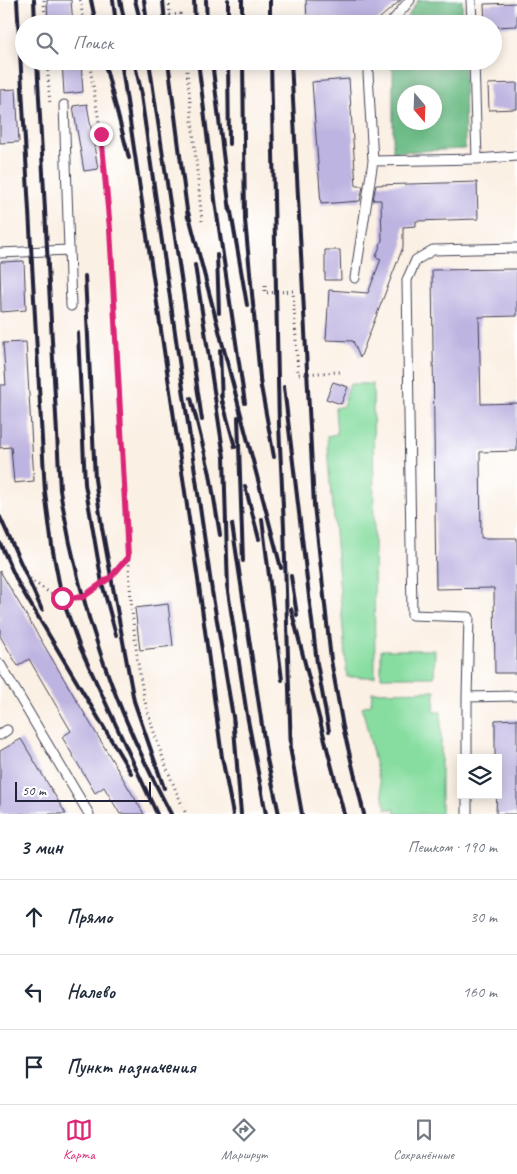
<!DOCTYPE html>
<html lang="ru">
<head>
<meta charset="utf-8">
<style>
  body { margin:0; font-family:Caveat,sans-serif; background:#f2f2f3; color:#1f2937 }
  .controls { position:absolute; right:15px; bottom:15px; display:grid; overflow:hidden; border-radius:0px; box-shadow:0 2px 12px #0003 }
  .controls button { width:45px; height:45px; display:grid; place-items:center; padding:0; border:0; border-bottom:1px solid #e0e1e3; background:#fff; color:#1f2937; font:25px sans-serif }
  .compass { position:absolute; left:397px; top:85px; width:45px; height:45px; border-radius:50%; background:#fff; box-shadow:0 2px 12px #0003; rotate:161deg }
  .scale { position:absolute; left:15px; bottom:12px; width:136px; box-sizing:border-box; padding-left:5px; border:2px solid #22223b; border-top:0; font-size:14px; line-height:18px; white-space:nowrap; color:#22223b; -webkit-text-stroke:4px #fff; paint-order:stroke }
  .stop { position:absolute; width:15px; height:15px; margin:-11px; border:4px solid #db2777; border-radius:50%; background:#fff }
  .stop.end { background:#db2777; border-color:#fff; box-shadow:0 1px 5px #0008 }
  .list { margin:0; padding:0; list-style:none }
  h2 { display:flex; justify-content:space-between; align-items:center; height:65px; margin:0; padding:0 20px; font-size:21px }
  h2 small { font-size:16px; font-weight:400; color:#747a83 }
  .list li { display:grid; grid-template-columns:32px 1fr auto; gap:15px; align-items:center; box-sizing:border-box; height:75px; padding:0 20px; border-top:1px solid #e0e1e3 }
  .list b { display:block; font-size:19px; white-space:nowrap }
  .list em { font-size:16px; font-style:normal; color:#747a83 }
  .icon { flex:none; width:28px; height:28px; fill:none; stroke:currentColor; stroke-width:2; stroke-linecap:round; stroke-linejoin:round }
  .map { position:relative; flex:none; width:517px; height:814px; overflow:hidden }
  .search { position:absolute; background:#fff; box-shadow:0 2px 12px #0003; left:15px; right:15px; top:15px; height:55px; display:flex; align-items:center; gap:12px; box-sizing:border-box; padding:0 18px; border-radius:28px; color:#747a83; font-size:19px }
  .sheet { height:290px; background:#fff }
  nav { display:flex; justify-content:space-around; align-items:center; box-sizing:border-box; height:70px; border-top:1px solid #e0e1e3; background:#fff; font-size:14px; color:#747a83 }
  nav a { display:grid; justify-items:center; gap:2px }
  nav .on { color:#db2777 }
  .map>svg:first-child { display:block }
  .green { fill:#87dda0; stroke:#54806e }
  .forest { fill:#6dbc86; stroke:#486f60; fill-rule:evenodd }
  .building { fill:#beb4e1 }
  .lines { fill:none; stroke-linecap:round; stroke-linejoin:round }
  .service-casing { stroke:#434154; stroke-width:11 }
  .path { stroke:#434154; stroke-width:3; stroke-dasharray:1 4; stroke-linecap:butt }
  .service { stroke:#fff; stroke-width:9 }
  .rail { stroke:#22223b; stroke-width:4 }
  .route { stroke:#db2777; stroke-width:6 }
</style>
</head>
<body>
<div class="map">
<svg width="517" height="814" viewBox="0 0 517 814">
  <rect width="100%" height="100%" fill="#fff"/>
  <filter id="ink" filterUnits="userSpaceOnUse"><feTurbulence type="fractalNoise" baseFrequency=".02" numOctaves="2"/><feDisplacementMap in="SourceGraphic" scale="10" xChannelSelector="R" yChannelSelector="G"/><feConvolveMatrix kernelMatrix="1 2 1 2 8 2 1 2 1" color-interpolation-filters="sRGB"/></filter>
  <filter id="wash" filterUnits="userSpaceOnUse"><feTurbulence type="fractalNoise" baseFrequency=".0096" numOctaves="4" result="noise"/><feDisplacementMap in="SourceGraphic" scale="20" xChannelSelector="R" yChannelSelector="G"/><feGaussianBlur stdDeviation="1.12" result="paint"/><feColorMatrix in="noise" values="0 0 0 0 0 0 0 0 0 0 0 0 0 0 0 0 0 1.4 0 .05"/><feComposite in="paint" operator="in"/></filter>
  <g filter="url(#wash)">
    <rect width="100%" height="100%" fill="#fbf0e4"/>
    <path class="green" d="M350,384H373L375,677H347L327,436L337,434L335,408L343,406Z
      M381,650H435L434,677H381Z
      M435,691L434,712H441V814H395V809H386L362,707L371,704L372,692Z"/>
    <path class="forest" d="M418,0H462L463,24H400L408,16Z
      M383,61H464L465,149L393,152V70ZM404,92H434V122H404Z"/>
    <g id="blocks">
      <path class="building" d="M47,0H71L73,24H48Z
        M306,0H401L373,24H307Z
        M517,3V26L493,27V24H485L484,4Z
        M62,61H81L83,92L64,94Z
        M349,79L356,186H363L360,201L321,204L312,82Z
        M517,83V109L489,110L488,84Z
        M16,89L19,142L0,143V90Z
        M87,104L98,169L84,171L73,106Z
        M477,182L478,219L416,221V226L403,227V247L360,358L353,341L326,340L329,290L368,293L381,259L376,257L382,240L381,200H373L376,185Z
        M325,250H340L341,280H325Z
        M24,261L26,310L1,312L0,262Z
        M517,269V316L479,317L481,404L517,403V451L480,452L481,538H517V673H495L494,588L436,589L432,270Z
        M26,342L34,481L14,483L11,447L0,448V385H6L3,343Z
        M333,382L348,387L341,404L326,399Z
        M0,571L144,814H120L104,787L95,793L62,737L71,731L29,659L18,666L0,636Z
        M168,604L173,646L140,650L135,608Z
        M517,719V814H496L498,758H495V720Z
        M21,739L66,814H0V751Z"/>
    </g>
  </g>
  <g filter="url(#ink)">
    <use href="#blocks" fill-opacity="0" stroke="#434154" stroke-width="1"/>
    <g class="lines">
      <g class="service-casing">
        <path id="service" d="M471,0L472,24
          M390,24L410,0
          M474,61L477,159L517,156
          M64,105L71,306
          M373,161L477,159
          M517,248L433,250L416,260L407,280L412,615L469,617L467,697L517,696
          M0,253L69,250
          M355,278L373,161L368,73L370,61
          M0,664L89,814
          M0,735L7,730
          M467,758V697
          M467,814V795"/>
      </g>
      <path class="path" d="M44,0L45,24
        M80,0L84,24
        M169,0L170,15L180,14L181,24
        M47,61L50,105
        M89,61L101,134L110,229L131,602C135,638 138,675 147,709C157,745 171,780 186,814
        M186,61L202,221
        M265,285V293L293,291L298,374L340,372
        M26,576C36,583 50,595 62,598C87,605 114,574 128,558"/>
      <use href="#service" class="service"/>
      <path class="rail" d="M17,0L45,492L52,546L62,598L79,645L157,814
        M34,0L35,24
        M91,0L96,24
        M113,0L116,24
        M120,0L125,24
        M135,0L141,24
        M144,0L147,24
        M163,0L165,24
        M194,0L195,24
        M206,0L207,24
        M228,0V24
        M242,0V24
        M270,0V24
        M37,61L60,490C79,608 115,709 171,814
        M104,61L129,158
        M121,61L200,593
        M134,61L142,95
        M149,61L202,420
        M168,61L188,218
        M198,61L216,208L245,403
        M212,61L230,212
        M228,61L229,144
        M243,61L245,220L261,388
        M271,61L279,425L284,527L291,753
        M291,61L314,505L331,660L343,727L364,814
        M140,88L212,591L234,723
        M230,206L247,305
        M188,212L281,568
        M217,255L219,313
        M195,265L224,457L228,590
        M85,276L95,479L102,528L134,701L164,788
        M78,333L85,484L102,583L116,635
        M220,350L222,403
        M260,381L274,457
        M284,387L317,663L329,731
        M221,396L235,447
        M191,398L210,474L220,535
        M238,417L243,561
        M245,486L259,539
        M0,517L42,610
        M262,519L282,680
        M232,524L267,759L279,814
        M0,543L18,583L131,773
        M291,576L297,615
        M227,585L247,715L266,814
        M199,586L222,757L233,814
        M291,609L344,814
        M233,716L241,814
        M290,747L302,814"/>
    </g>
  </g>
  <g class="lines" filter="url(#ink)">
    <path class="route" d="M62,598L83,597L112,576L128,557L110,229L101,134"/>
  </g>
</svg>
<div class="controls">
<button><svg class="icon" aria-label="layers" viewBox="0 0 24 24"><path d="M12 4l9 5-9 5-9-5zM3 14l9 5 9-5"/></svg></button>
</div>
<svg class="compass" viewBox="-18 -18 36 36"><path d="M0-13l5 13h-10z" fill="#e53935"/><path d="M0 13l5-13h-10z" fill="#747a83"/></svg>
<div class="scale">50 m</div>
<div class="stop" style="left:62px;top:598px"></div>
<div class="stop end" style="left:101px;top:134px"></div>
<div class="search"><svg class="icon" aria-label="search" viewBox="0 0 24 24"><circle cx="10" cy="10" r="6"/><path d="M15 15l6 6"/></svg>Поиск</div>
</div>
<section class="sheet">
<h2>3 мин<small>Пешком · 190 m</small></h2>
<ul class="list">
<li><svg class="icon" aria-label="ahead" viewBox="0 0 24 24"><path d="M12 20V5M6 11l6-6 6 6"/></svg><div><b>Прямо</b></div><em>30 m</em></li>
<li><svg class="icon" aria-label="left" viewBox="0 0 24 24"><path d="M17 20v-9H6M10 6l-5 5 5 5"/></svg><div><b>Налево</b></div><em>160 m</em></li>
<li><svg class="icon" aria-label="arrive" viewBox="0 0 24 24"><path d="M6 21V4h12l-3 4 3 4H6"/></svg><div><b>Пункт назначения</b></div></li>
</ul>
</section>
<nav>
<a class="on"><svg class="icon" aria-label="map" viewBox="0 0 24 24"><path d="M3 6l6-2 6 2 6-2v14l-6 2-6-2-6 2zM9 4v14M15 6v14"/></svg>Карта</a>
<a><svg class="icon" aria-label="directions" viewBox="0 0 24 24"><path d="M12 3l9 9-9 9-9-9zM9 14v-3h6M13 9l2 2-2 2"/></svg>Маршрут</a>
<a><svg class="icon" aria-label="saved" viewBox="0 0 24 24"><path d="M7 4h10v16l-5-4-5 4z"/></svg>Сохранённые</a>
</nav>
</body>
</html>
